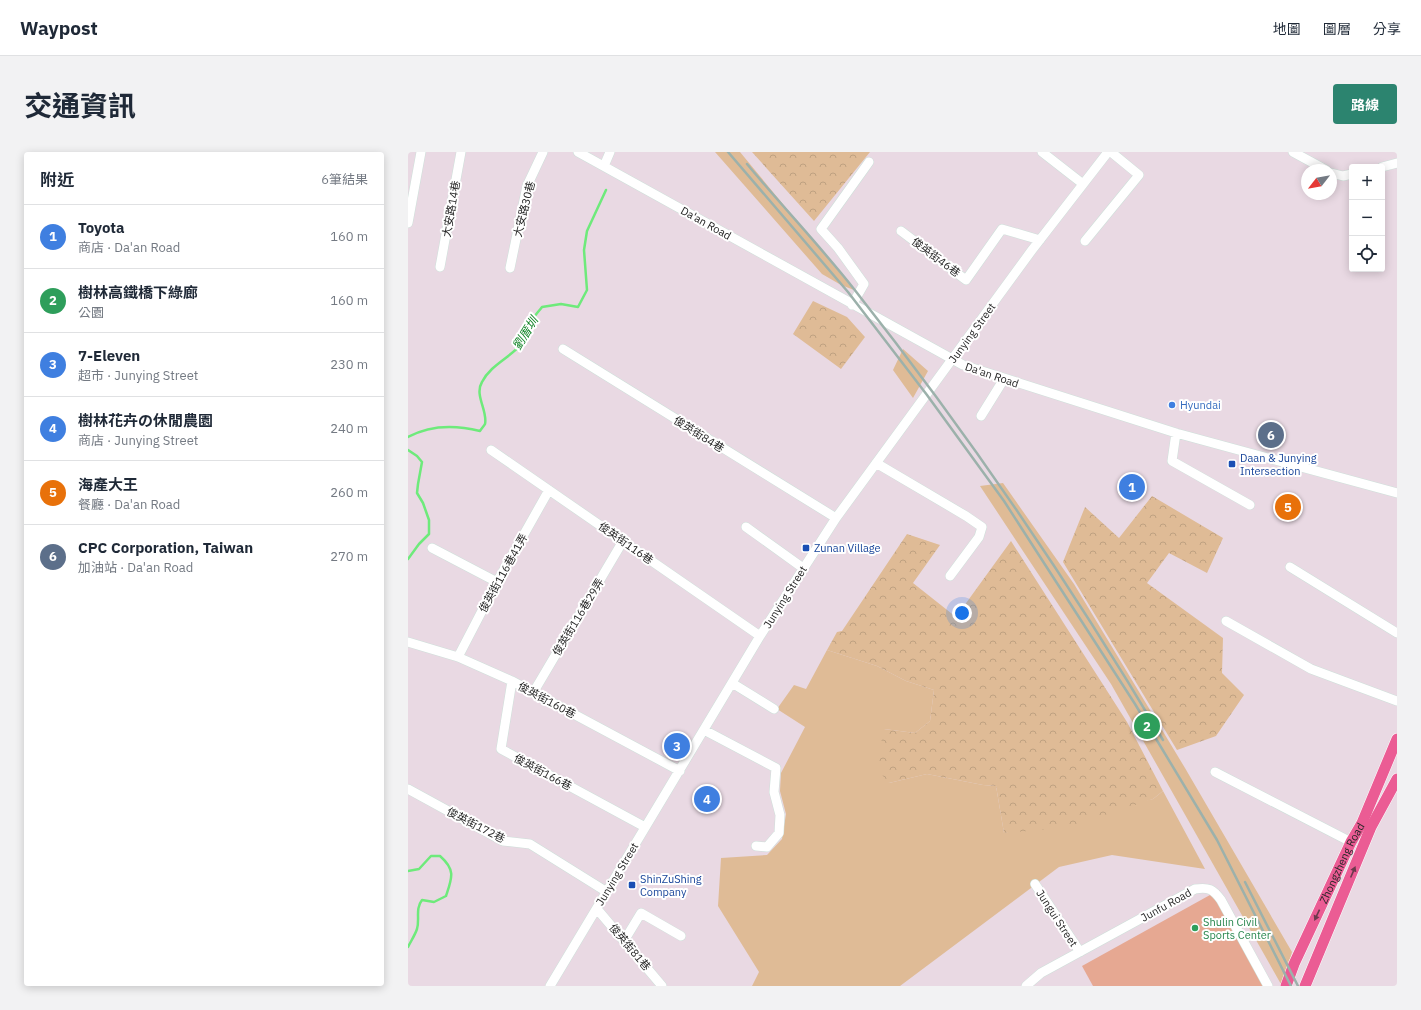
<!DOCTYPE html>
<html lang="zh-TW">
<head>
<meta charset="utf-8">
<style>
  body { margin:0; font-family:"IBM Plex Sans","Noto Sans TC","Noto Sans JP",sans-serif; background:#f2f2f3; color:#1f2937 }
  .controls { position:absolute; right:12px; top:12px; display:grid; overflow:hidden; border-radius:4px; box-shadow:0 2px 10px #0003 }
  .controls button { width:36px; height:36px; display:grid; place-items:center; padding:0; border:0; border-bottom:1px solid #e0e1e3; background:#fff; color:#1f2937; font:20px sans-serif }
  .compass { position:absolute; left:893px; top:12px; width:36px; height:36px; border-radius:50%; background:#fff; box-shadow:0 2px 10px #0003; rotate:239deg }
  .you { position:absolute; left:554px; top:461px; width:14px; height:14px; margin:-10px; border:3px solid #fff; border-radius:50%; background:#1a73e8; box-shadow:0 0 0 6px #1a73e833 }
  .badge { display:grid; place-items:center; width:26px; height:26px; border-radius:50%; background:#2c846f; color:#fff; font-size:13px; font-weight:700 }
  .pin { position:absolute; translate:-50% -50%; border:2px solid #fff; box-shadow:0 1px 4px #0006 }
  .list { margin:0; padding:0; list-style:none }
  h2 { display:flex; justify-content:space-between; align-items:center; height:52px; margin:0; padding:0 16px; font-size:17px }
  h2 small { font-size:13px; font-weight:400; color:#747a83 }
  .list li { display:grid; grid-template-columns:26px 1fr auto; gap:12px; align-items:center; box-sizing:border-box; height:64px; padding:0 16px; border-top:1px solid #e0e1e3 }
  .list b { display:block; font-size:15px; white-space:nowrap }
  .list p { margin:0; font-size:13px; white-space:nowrap; color:#747a83 }
  .list em { font-size:13px; font-style:normal; color:#747a83 }
  .icon { flex:none; width:22px; height:22px; fill:none; stroke:currentColor; stroke-width:2; stroke-linecap:round; stroke-linejoin:round }
  .map { position:relative; flex:none; width:989px; height:834px; overflow:hidden; border-radius:4px }
  header { display:flex; align-items:center; gap:24px; box-sizing:border-box; height:56px; padding:0 20px; background:#fff; border-bottom:1px solid #e0e1e3 }
  header strong { font-size:19px }
  nav { display:flex; gap:22px; margin-inline-start:auto; font-size:14px }
  .intro { display:flex; align-items:center; justify-content:space-between; box-sizing:border-box; height:96px; padding:0 24px }
  h1 { margin:0; font-size:28px }
  .button { padding:10px 18px; border-radius:4px; background:#2c846f; color:#fff; font-size:14px; font-weight:700 }
  main { display:flex; gap:24px; padding:0 24px }
  aside { flex:1; background:#fff; border-radius:4px; box-shadow:0 2px 10px #0003 }
  .map>svg:first-child { display:block }
  .grass { fill:#dfbb96 }
  .forest { fill:url(#forest-crowns) }
  .pitch { fill:#e6a892 }
  .lines { fill:none; stroke-linecap:round; stroke-linejoin:round }
  .stream { stroke:#6eea7b; stroke-width:2.5 }
  .minor-casing { stroke:#cee0da; stroke-width:10 }
  .major-casing { stroke:#fff; stroke-width:12 }
  .minor { stroke:#fff; stroke-width:9 }
  .major { stroke:#eb5c94; stroke-width:11 }
  .rail { stroke:#9cb1ab; stroke-width:2.5 }
  .oneway { fill:#6c3a4d }
  .shop-dot { fill:#3f7fe0; stroke:#fff; stroke-width:1.5 }
  .transit-dot { fill:#1a4fb4; stroke:#fff; stroke-width:1.5 }
  .leisure-dot { fill:#2e9e5b; stroke:#fff; stroke-width:1.5 }
  .labels { text-anchor:middle; dominant-baseline:central; stroke-width:4; stroke-linejoin:round; paint-order:stroke }
  .street-label { font-size:11px; fill:#272727; stroke:#fff }
  .shop-label { font-size:11px; fill:#366cbe; stroke:#fff; text-anchor:start }
  .transit-label { font-size:11px; fill:#164399; stroke:#fff; text-anchor:start }
  .leisure-label { font-size:11px; fill:#27864d; stroke:#fff; text-anchor:start }
  .water-label { font-size:12px; font-style:italic; fill:#118427; stroke:#fff }
</style>
</head>
<body>
<header>
<strong>Waypost</strong>
<nav><a>地圖</a><a>圖層</a><a>分享</a></nav>
</header>
<div class="intro"><h1>交通資訊</h1><a class="button">路線</a></div>
<main>
<aside>
<h2>附近<small>6筆結果</small></h2>
<ul class="list">
<li><span class="badge" style="background:#3f7fe0">1</span><div><b>Toyota</b><p>商店 · Da'an Road</p></div><em>160 m</em></li>
<li><span class="badge" style="background:#2e9e5b">2</span><div><b>樹林高鐵橋下綠廊</b><p>公園</p></div><em>160 m</em></li>
<li><span class="badge" style="background:#3f7fe0">3</span><div><b>7-Eleven</b><p>超市 · Junying Street</p></div><em>230 m</em></li>
<li><span class="badge" style="background:#3f7fe0">4</span><div><b>樹林花卉の休閒農園</b><p>商店 · Junying Street</p></div><em>240 m</em></li>
<li><span class="badge" style="background:#e8710a">5</span><div><b>海產大王</b><p>餐廳 · Da'an Road</p></div><em>260 m</em></li>
<li><span class="badge" style="background:#5c6f8a">6</span><div><b>CPC Corporation, Taiwan</b><p>加油站 · Da'an Road</p></div><em>270 m</em></li>
</ul>
</aside>
<div class="map">
<svg width="989" height="834" viewBox="0 0 989 834">
  <defs>
    <pattern id="forest-crowns" width="20" height="18" patternUnits="userSpaceOnUse"><rect width="20" height="18" fill="#dfbb96"/><path d="M2 6a3 3 0 1 1 6 0M12 15a3 3 0 1 1 6 0" fill="none" stroke="#bfa181"/></pattern>
  </defs>
  <rect width="100%" height="100%" fill="#e9d9e3"/>
  <path class="grass" d="M307,0H332L446,138L433,133L414,122Z
    M495,197L520,219L505,246L485,218Z
    M595,331L666,432L777,616L884,800L875,834H874L703,532L572,334Z
    M419,498L469,514L498,529L526,538L522,569L507,581L476,577L481,631L519,622L575,633L588,634L596,681L745,647L755,639L797,717L704,703L651,715L492,834H344L351,820L310,754L313,706L359,703L374,687L378,662L372,639L373,621L397,575L369,557L386,533L398,537Z"/>
  <path class="forest" d="M344,0H462L406,69Z
    M405,149L439,165L457,185L433,217L385,182Z
    M744,344L815,386L799,421L761,401L739,431L815,486L814,521L836,543L808,584L769,598L655,410L677,355L711,386Z
    M499,382L532,393L505,431L548,465L603,389L719,570L755,639L745,647L658,676L596,681L588,634L575,633L519,622L481,631L468,616L476,577L507,581L522,569L526,538L498,529L469,514L419,498L429,480L434,479Z"/>
  <path class="pitch" d="M811,738L862,834H685L674,814Z"/>
  <g class="lines">
    <path class="stream" d="M0,285C22,273 48,273 72,279C73,277 76,274 77,272C80,259 66,243 74,230C83,212 104,205 115,190C120,183 122,175 125,167C127,163 131,159 134,155L153,152L170,155L179,138L176,98L179,79L198,38
      M0,298L9,304L14,310L10,332L9,341L15,351L21,368V382L11,392L0,407
      M0,719L11,717L23,704H32C48,718 44,726 38,744L26,750L14,748C7,757 12,767 9,777C7,783 3,789 0,795"/>
    <g class="minor-casing">
      <path id="minor" d="M170,0L555,213L768,281L989,341
        M634,0L675,32
        M885,0L918,18
        M196,14L202,0
        M974,15L989,11
        M923,21L935,24L944,22
        M0,71L13,0
        M493,79L558,128L594,77L632,88
        M677,89L731,23L703,0
        M32,115L53,0
        M102,116L119,34L135,0
        M444,153L456,132L430,96L413,77L461,10
        M155,197L428,366
        M573,264L596,227
        M768,281L764,309L842,353
        M83,298L352,484
        M468,311L558,364L574,375L571,385L542,424
        M338,375L395,416
        M24,396L89,430
        M882,415L989,481
        M818,469L903,517L989,549
        M0,490L50,505L104,529L272,619
        M50,505L89,430L141,338
        M104,529L93,597L237,675
        M324,531L366,557
        M125,541L215,389
        M296,578L368,616L366,640L372,663L371,681L359,695L348,694
        M807,620L943,690
        M0,637L95,689L122,692L199,740
        M627,732L672,800
        M189,757L254,834
        M216,789L233,761L273,784
        M142,834L352,484L428,366L624,98L700,0
        M618,834L633,821L787,737C801,735 805,737 813,748L860,834"/>
    </g>
    <g class="major-casing">
      <g id="major">
        <path id="s1" d="M878,834L886,812L943,690L954,671L989,587"/>
        <path d="M897,834L963,675L989,627"/>
      </g>
    </g>
    <use href="#minor" class="minor"/>
    <use href="#major" class="major"/>
    <path class="rail" d="M320,0L440,140L519,243L596,349L727,552L809,688L883,834
      M339,12C374,54 412,94 446,137C559,280 662,431 755,588
      M837,730L890,834"/>
  </g>
  <defs><path id="oneway-solid" d="M-6-.8H1V-3.2L6.5 0L1 3.2V.8H-6Z"/></defs>
  <g class="oneway">
    <use href="#oneway-solid" transform="translate(945 720) rotate(-67)"/>
    <use href="#oneway-solid" transform="translate(909 763) rotate(115)"/>
  </g>
  <circle class="shop-dot" cx="764" cy="253" r="4"/>
  <g class="transit-dot">
    <rect x="820" y="308" width="8" height="8" rx="2"/>
    <rect x="394" y="392" width="8" height="8" rx="2"/>
    <rect x="220" y="729" width="8" height="8" rx="2"/>
  </g>
  <circle class="leisure-dot" cx="787" cy="776" r="4"/>
  <g class="labels">
    <g class="street-label">
      <text transform="translate(43 57) rotate(-80)">大安路14巷</text>
      <text transform="translate(116 57) rotate(-76)">大安路30巷</text>
      <text transform="translate(298 71) rotate(29)">Da'an Road</text>
      <text transform="translate(528 105) rotate(37)">俊英街46巷</text>
      <text transform="translate(564 181) rotate(-54)">Junying Street</text>
      <text transform="translate(584 223) rotate(19)">Da'an Road</text>
      <text transform="translate(291 282) rotate(32)">俊英街84巷</text>
      <text transform="translate(218 391) rotate(35)">俊英街116巷</text>
      <text transform="translate(95 421) rotate(-61)">俊英街116巷41弄</text>
      <text transform="translate(377 445) rotate(-58)">Junying Street</text>
      <text transform="translate(170 465) rotate(-59)">俊英街116巷29弄</text>
      <text transform="translate(139 548) rotate(28)">俊英街160巷</text>
      <text transform="translate(135 620) rotate(28)">俊英街166巷</text>
      <text transform="translate(68 673) rotate(27)">俊英街172巷</text>
      <text stroke="none"><textPath href="#s1" startOffset="135">Zhongzheng Road</textPath></text>
      <text transform="translate(209 722) rotate(-59)">Junying Street</text>
      <text transform="translate(758 753) rotate(-29)">Junfu Road</text>
      <text transform="translate(649 766) rotate(57)">Jungui Street</text>
      <text transform="translate(222 795) rotate(50)">俊英街81巷</text>
    </g>
    <g class="shop-label">
      <text x="772" y="253">Hyundai</text>
    </g>
    <g class="transit-label">
      <text x="832" y="306">Daan &amp; Junying<tspan x="832" dy="13">Intersection</tspan></text>
      <text x="406" y="396">Zunan Village</text>
      <text x="232" y="727">ShinZuShing<tspan x="232" dy="13">Company</tspan></text>
    </g>
    <g class="leisure-label">
      <text x="795" y="770">Shulin Civil<tspan x="795" dy="13">Sports Center</tspan></text>
    </g>
    <g class="water-label">
      <text transform="translate(117 181) rotate(-58)">劉厝圳</text>
    </g>
  </g>
</svg>
<div class="controls">
<button>+</button>
<button>−</button>
<button><svg class="icon" aria-label="locate" viewBox="0 0 24 24"><circle cx="12" cy="12" r="6"/><path d="M12 2v4M12 18v4M2 12h4M18 12h4"/></svg></button>
</div>
<svg class="compass" viewBox="-18 -18 36 36"><path d="M0-13l5 13h-10z" fill="#e53935"/><path d="M0 13l5-13h-10z" fill="#747a83"/></svg>
<div class="you"></div>
<div class="pin badge" style="left:724px;top:335px;background:#3f7fe0">1</div>
<div class="pin badge" style="left:739px;top:574px;background:#2e9e5b">2</div>
<div class="pin badge" style="left:269px;top:594px;background:#3f7fe0">3</div>
<div class="pin badge" style="left:299px;top:647px;background:#3f7fe0">4</div>
<div class="pin badge" style="left:880px;top:355px;background:#e8710a">5</div>
<div class="pin badge" style="left:863px;top:283px;background:#5c6f8a">6</div>
</div>
</main>
</body>
</html>
